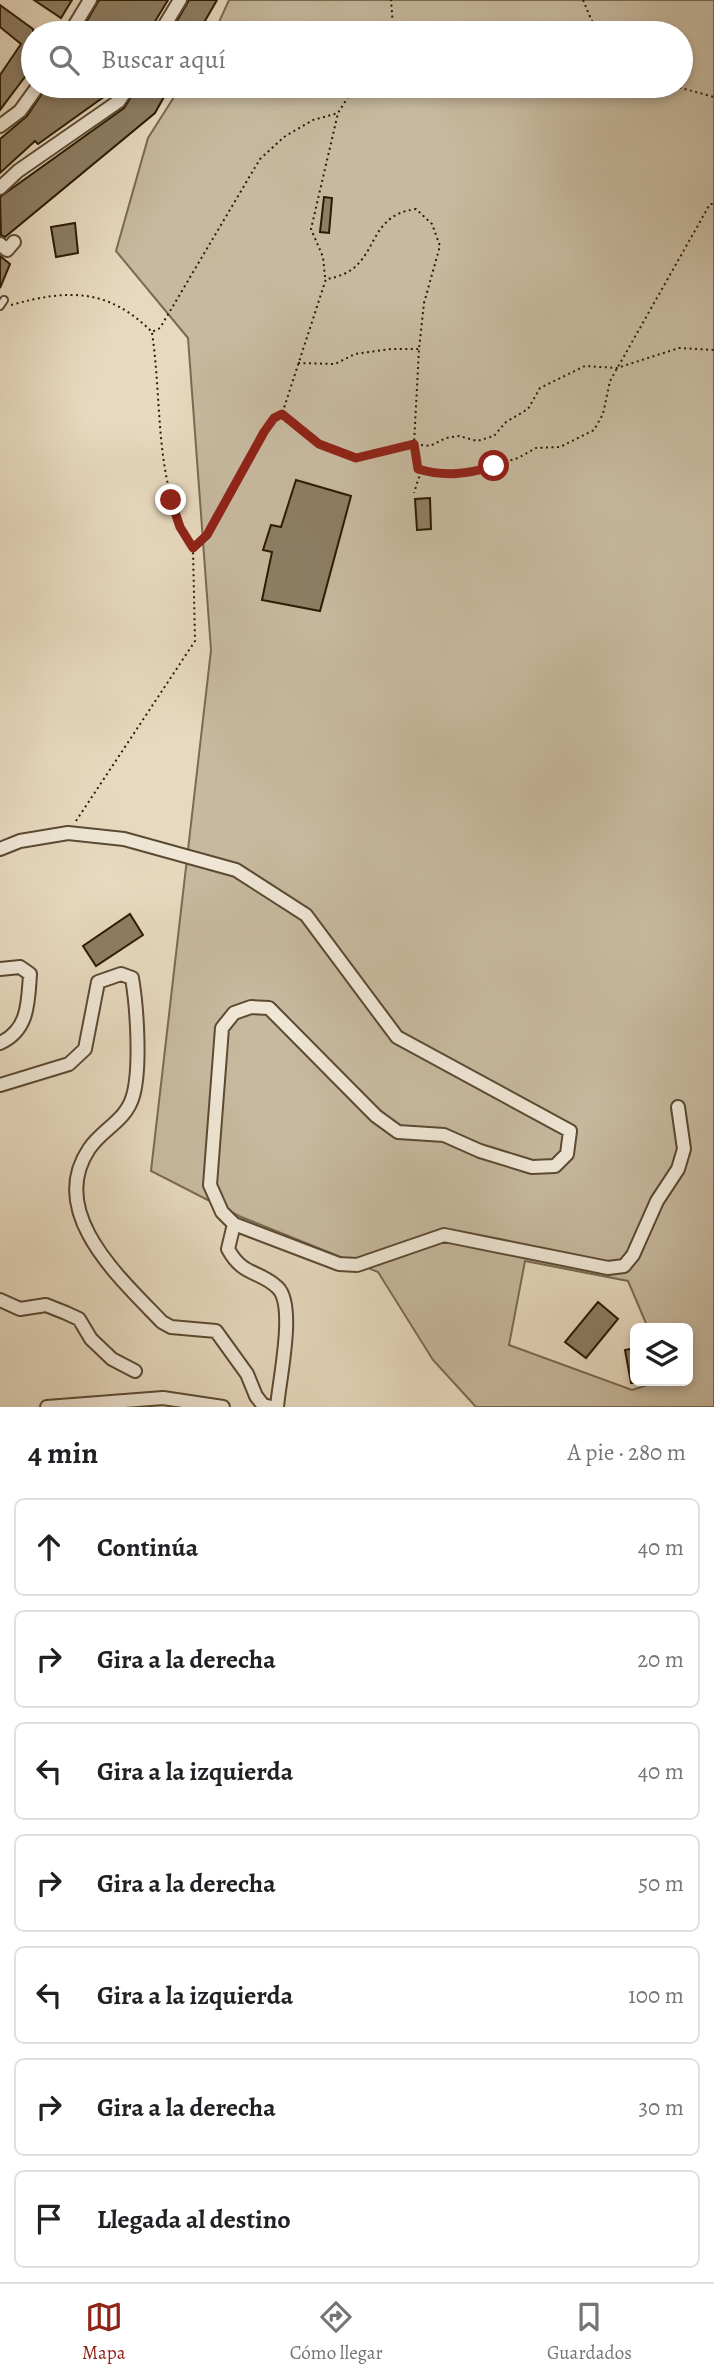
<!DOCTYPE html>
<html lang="es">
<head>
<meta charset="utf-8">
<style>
  body { margin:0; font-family:Alegreya,serif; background:#f2f2f2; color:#202124 }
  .controls { position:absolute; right:21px; bottom:21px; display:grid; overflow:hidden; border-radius:10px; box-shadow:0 4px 10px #0003 }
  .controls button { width:63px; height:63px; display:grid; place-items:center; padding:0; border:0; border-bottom:2px solid #e0e0e0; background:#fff; color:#202124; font:35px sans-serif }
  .stop { position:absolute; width:21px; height:21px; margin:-16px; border:5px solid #8f2418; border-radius:50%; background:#fff }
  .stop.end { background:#8f2418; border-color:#fff; box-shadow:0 2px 7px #0008 }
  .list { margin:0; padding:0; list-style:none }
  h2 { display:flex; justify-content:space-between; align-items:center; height:91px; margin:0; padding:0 28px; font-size:30px }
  h2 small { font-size:23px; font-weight:400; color:#757577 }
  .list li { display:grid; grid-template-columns:46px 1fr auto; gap:21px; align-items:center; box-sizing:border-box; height:98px; margin:0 14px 14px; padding:0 14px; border:2px solid #e0e0e0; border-radius:10px }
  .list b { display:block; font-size:26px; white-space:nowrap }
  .list em { font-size:23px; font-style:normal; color:#757577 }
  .icon { flex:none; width:38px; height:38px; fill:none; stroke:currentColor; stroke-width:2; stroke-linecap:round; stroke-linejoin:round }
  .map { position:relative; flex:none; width:714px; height:1407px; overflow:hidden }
  .search { position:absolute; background:#fff; box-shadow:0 4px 10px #0003; left:21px; right:21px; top:21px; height:77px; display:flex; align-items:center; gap:18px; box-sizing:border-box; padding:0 24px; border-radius:38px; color:#757577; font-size:26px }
  .sheet { height:875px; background:#fff }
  nav { display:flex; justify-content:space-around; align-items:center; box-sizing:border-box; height:98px; border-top:2px solid #e0e0e0; background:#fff; font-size:19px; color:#757577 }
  nav a { display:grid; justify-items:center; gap:4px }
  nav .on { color:#8f2418 }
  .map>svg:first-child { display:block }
  .green { fill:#c7b99f; stroke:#7a6a51; stroke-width:2; fill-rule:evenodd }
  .building { fill:#8d7e65; stroke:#2c1b03; stroke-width:2 }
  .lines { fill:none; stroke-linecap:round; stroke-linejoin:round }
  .service-casing { stroke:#5b4a32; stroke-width:10 }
  .minor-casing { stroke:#5b4a32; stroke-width:16 }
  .path { stroke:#2c1b03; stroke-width:2; stroke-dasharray:2 3.5; stroke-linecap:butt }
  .service { stroke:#efe6d5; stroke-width:6 }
  .minor { stroke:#efe6d5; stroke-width:12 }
  .route { stroke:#8f2418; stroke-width:9 }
</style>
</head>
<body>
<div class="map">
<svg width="714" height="1407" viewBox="0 0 714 1407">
  <rect width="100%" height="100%" fill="#e7d9bf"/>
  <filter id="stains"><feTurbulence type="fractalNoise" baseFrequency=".00286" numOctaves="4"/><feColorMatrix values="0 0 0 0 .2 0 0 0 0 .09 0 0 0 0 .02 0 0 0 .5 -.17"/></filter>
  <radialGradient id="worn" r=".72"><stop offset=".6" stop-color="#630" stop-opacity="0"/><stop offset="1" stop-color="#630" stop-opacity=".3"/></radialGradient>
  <path class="green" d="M229,0H714V1407H476L433,1360L378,1272L239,1216L151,1171L211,650L188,338L116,251L148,138L181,86H681V33H214ZM525,1261L628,1281L648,1328H688V1381H660L632,1390L509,1345Z"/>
  <path class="building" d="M34,0H72L61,18Z
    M99,0H168L148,33H80Z
    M189,0H217L198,33H170Z
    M0,5L33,29V59L27,74L0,110V75L21,44L0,27Z
    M47,86H119L38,144L35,141L0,173V139L27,116Z
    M138,86H170L155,113L5,237L1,235L0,197L124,108Z
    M324,197L332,198L329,233L320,232Z
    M75,223L78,253L56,257L51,227Z
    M0,256L10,264L0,288Z
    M296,480L351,496L320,611L262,600L272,552L263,550L271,525L281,527Z
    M430,498L431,529L417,530L415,499Z
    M130,914L143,935L96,966L83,946Z
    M598,1302L618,1319L586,1358L565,1342Z
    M635,1348V1383H631L625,1350Z"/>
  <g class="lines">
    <g class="service-casing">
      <path id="service" d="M0,306L4,300"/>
    </g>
    <g class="minor-casing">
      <path id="minor" d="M70,33L90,0
        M160,33L180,0
        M0,126L20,111L38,86
        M0,188L18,171L119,101L129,86
        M0,244L7,250L14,242
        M0,849L20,841L68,833L124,839L236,870L306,915L397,1037L570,1131L567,1154L555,1166L532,1167L480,1151L444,1135L398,1132L376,1116L269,1008L251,1007L234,1013L222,1028L210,1185L222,1212L234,1224L339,1264L357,1265L444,1235L608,1268L624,1266L633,1255L657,1201L678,1169L684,1149L678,1107
        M0,969L20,967L30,974C28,1002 29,1030 0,1043
        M0,1085L69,1064L85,1049L98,982L121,974L132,978C137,1007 141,1068 133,1096C126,1121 102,1129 89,1149C46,1213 121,1279 162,1322L171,1327L216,1331L247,1374L256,1396L263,1405L271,1407
        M234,1224L228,1249C243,1277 260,1270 278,1288C296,1306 279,1381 277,1407
        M0,1300L20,1309L46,1305L66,1313L79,1319L91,1339L112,1359L135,1371
        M47,1407L163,1398L223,1407"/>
    </g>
    <path class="path" d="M583,0L597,33
      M389,33L393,26L391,0
      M674,86L714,97
      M325,277L323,257L311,229L338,113L355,86
      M11,305C68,289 108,288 152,332L160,328L260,159L284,137L313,120L338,113
      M152,333C163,405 153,485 193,548
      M298,363L335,364L355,354L391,349H419
      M282,414L319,444L356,458L414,444L430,446L446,438L459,436L477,441L494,436L506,422L528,409L540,388L585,366L617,368L679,348L714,350
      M420,469L462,476L518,458L536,448L560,447L594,430L603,414L610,381L710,204H714
      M76,821L195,641L193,549L207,535L264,432L274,418L282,414L326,279C383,271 361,216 416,209L432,224L440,246L424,303L419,349L414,444L419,477L414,493"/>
    <use href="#service" class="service"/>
    <use href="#minor" class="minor"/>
  </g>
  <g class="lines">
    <path class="route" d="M171,500L180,527L193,548L207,535L264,432L274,418L282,414L319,444L356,458L414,444L418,469C445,477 468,474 494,466"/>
  </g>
  <rect width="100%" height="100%" filter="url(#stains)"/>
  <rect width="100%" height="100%" fill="url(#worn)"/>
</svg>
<div class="controls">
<button><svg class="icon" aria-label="layers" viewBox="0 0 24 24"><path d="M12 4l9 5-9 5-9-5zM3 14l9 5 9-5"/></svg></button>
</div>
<div class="stop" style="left:494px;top:466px"></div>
<div class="stop end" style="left:171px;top:500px"></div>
<div class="search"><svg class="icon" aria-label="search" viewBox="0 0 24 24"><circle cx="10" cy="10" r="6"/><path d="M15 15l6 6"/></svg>Buscar aquí</div>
</div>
<section class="sheet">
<h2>4 min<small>A pie · 280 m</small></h2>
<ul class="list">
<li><svg class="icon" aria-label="ahead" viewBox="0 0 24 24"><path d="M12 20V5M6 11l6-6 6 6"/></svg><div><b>Continúa</b></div><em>40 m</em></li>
<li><svg class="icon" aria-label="right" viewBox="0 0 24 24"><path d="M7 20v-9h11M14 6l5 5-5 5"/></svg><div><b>Gira a la derecha</b></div><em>20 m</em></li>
<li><svg class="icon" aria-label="left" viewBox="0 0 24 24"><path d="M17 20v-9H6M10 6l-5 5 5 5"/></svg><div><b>Gira a la izquierda</b></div><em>40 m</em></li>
<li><svg class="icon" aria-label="right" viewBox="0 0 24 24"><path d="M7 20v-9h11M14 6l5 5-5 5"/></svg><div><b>Gira a la derecha</b></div><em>50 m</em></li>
<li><svg class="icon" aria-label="left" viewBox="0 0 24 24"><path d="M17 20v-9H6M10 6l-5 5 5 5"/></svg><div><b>Gira a la izquierda</b></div><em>100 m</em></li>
<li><svg class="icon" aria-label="right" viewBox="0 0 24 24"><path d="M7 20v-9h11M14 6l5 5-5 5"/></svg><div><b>Gira a la derecha</b></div><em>30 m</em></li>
<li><svg class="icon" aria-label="arrive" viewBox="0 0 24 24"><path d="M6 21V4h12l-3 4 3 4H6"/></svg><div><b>Llegada al destino</b></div></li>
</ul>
</section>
<nav>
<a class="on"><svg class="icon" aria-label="map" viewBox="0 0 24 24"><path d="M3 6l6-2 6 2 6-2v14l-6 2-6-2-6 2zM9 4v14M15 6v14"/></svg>Mapa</a>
<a><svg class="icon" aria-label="directions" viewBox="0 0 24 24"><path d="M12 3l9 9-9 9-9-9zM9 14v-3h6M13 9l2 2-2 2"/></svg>Cómo llegar</a>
<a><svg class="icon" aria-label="saved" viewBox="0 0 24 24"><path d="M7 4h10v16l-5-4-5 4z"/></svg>Guardados</a>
</nav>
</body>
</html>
